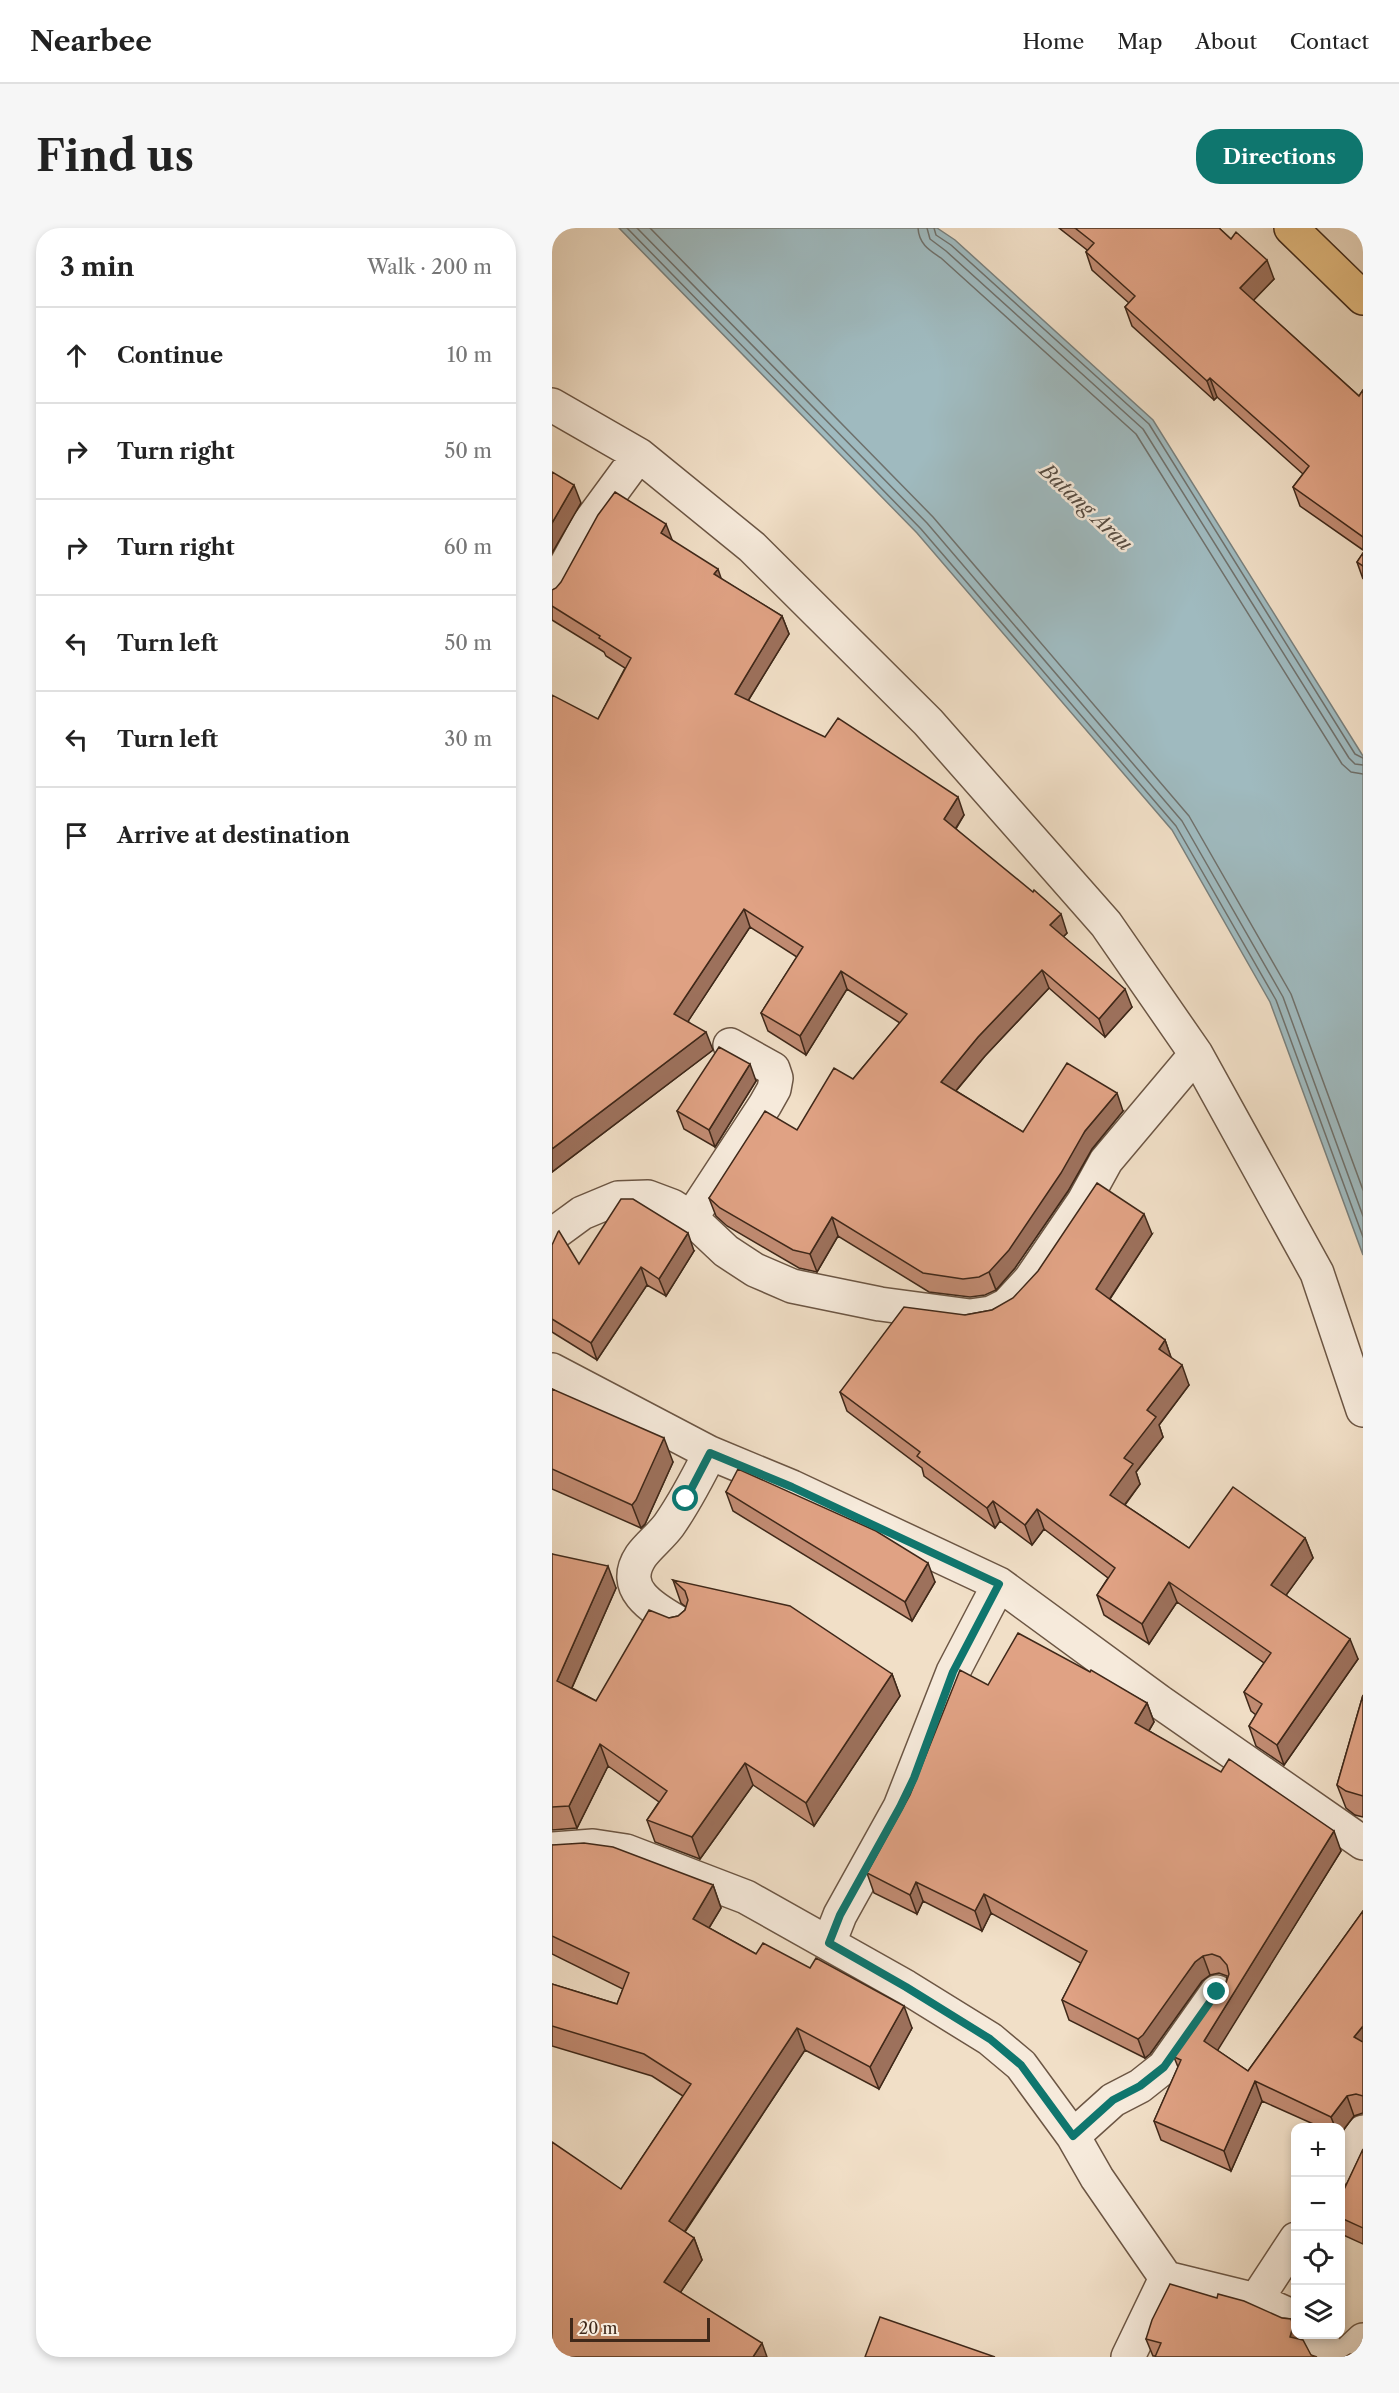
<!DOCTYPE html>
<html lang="en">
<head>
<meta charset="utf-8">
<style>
  body { margin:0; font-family:"Libre Caslon Text",serif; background:#f6f6f6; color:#222 }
  .controls { position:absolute; right:18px; bottom:18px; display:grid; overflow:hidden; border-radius:12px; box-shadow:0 3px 9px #0003 }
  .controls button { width:54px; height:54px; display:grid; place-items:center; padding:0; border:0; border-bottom:2px solid #e0e0e0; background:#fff; color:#222; font:30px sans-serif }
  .scale { position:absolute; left:18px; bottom:15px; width:140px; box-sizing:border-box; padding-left:6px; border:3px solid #3f2819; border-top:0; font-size:16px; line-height:21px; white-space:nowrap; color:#3f2819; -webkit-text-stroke:4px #f6eadb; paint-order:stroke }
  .stop { position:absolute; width:18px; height:18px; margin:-14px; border:4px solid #0f766e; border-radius:50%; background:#fff }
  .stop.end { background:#0f766e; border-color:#fff; box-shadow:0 2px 6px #0008 }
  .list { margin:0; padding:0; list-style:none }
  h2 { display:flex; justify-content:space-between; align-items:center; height:78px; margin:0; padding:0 24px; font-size:26px }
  h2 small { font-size:20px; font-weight:400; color:#767676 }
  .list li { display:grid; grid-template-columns:39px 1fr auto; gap:18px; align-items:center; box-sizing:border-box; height:96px; padding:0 24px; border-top:2px solid #e0e0e0 }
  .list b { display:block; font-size:22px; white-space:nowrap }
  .list em { font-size:20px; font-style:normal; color:#767676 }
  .icon { flex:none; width:33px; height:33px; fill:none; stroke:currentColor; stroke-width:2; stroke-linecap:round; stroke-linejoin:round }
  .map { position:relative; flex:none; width:811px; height:2129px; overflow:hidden; border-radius:24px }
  header { display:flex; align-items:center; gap:36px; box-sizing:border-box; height:84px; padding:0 30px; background:#fff; border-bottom:2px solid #e0e0e0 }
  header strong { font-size:28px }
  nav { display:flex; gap:33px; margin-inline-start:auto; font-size:21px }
  .intro { display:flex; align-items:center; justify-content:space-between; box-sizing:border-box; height:144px; padding:0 36px }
  h1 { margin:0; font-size:42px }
  .button { padding:15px 27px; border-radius:24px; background:#0f766e; color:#fff; font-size:21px; font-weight:700 }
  main { display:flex; gap:36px; padding:0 36px }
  aside { flex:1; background:#fff; border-radius:24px; box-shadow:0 3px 9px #0003 }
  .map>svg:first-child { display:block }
  .water { fill:#9fbabf; stroke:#79807d; stroke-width:1.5 }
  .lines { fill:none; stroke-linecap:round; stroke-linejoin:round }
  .shore { stroke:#6f716c; stroke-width:1.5 }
  .minor-casing { stroke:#6c5644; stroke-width:36 }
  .major-casing { stroke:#3f2819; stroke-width:36 }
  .minor { stroke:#f6eadb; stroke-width:33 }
  .major { stroke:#e8c084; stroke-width:33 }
  .wall { fill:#c18b72; stroke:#3f2819; stroke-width:1.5 }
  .shaded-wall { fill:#9d715c; stroke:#3f2819; stroke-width:1.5 }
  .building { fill:#e0a284; stroke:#3f2819; stroke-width:1.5 }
  .route { stroke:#0f766e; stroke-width:8 }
  .labels { text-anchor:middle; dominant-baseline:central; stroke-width:5; stroke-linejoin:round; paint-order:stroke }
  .water-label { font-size:20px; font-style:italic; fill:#574c42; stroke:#f6eadb }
</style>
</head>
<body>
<header>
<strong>Nearbee</strong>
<nav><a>Home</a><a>Map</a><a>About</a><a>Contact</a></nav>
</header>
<div class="intro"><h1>Find us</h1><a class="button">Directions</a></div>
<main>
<aside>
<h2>3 min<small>Walk · 200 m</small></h2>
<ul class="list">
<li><svg class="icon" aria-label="ahead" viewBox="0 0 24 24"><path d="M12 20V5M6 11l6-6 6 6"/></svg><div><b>Continue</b></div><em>10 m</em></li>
<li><svg class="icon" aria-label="right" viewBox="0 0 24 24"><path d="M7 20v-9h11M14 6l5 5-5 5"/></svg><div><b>Turn right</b></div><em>50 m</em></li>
<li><svg class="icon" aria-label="right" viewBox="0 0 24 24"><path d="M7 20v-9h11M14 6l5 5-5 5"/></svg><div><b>Turn right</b></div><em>60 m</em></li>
<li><svg class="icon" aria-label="left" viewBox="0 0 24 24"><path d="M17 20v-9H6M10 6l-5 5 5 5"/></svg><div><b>Turn left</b></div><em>50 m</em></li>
<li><svg class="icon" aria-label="left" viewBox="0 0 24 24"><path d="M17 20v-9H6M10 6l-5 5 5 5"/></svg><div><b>Turn left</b></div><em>30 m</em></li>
<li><svg class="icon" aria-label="arrive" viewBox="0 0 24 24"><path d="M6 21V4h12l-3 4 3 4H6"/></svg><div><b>Arrive at destination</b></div></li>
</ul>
</aside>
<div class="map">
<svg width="811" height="2129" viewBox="0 0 811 2129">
  <rect width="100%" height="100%" fill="#f1dfc7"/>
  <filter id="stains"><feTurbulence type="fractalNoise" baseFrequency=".00333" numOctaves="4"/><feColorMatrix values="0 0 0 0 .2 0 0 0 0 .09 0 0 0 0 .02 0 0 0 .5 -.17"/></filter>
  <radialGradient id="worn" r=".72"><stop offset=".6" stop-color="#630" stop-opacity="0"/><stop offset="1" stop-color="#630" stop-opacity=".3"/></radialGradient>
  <path class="water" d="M67,0H385L403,12L601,192L811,528V1027L718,774L620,602L365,305Z"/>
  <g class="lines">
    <path class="shore" d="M75,0L369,301L624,598L724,772L811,1009
      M85,0L375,295L630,593L731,769L811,988
      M98,0L381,289L637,588L739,766L811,962
      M366,0C367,16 377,22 389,30L584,206L790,536L799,544L811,546
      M375,0L378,11L394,23L591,201L797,530L803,536L811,537
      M382,0L384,7L399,17L597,196L803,526L811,530"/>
    <g class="minor-casing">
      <path id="minor" d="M0,177L87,227L200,319L376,494L554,696L644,826L765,1045L811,1182
        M0,363L37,295L87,227
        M139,990L213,877L222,861L224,850L221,841L178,817
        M0,1007L30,985L66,970L96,969L120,978L139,990L174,1023L203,1042L240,1058L328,1076L418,1088L439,1085L455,1077L478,1052L532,973L554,933L644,826
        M0,1142L158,1225L240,1259L447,1356L608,1474L811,1615
        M125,1394C101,1380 67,1361 89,1328C97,1317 109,1308 117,1297C133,1274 146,1249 158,1225
        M0,1621L41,1618L74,1623L194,1669L354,1759L438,1811L469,1837L521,1908L545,1950L614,2050L704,2072L744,2090
        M277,1715L288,1687L348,1579L401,1444L447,1356
        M521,1908L561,1872L588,1858L612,1839L665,1764
        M788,1940L811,1904
        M704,2072L744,2011
        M763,2106L770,2113L777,2129
        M576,2129L614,2050
        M793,2129L811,2112"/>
    </g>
    <g class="major-casing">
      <path id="major" d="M739,0L811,70"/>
    </g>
    <use href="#minor" class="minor"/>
    <use href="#major" class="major"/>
  </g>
  <path class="wall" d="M507,0H667L722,51L701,72L807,168L811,162V322L748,278L741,259L751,246L665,169L662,172L580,98L573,79L577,75L540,42L534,24L535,22Z
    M798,0H811V13Z
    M120,312L169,351L230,388L237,406L196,473L412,587L404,601L515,705L511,709L580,779L553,809L497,760L433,828L404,863L471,904L571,883L540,921L516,963L463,1040L444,1062L433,1067L418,1069L377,1064L286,1008L265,1044L247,1040L175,998L164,988L157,970L245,902L301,851L348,795L295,761L254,827L216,803L209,785L245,729L198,699L136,793L161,822L0,944L46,491L73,440L54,428L52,424L0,392V362Z
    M811,325V351L805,334Z
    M204,853L163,919L132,901L125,883Z
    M600,1006L558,1071L613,1112L619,1130L637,1157L607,1197L611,1209L584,1244L588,1256L573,1277L637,1320L753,1310L761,1330L734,1367L806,1431L732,1537L704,1518L697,1498L704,1487L699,1483L692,1464L712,1435L625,1374L597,1416L552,1387L545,1367L556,1350L492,1301L480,1317L448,1293L443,1300L372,1248L370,1240L295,1183L288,1164L413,1087L440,1082Z
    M0,1017L27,1036L142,1023L114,1068L95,1057L45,1132L0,1104Z
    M0,1161L121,1234L93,1296L89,1300L0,1261Z
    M174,1264L383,1354L360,1393L181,1283Z
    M0,1326L64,1360L20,1460L44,1473L117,1390L126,1388L133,1382L134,1379L129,1375L121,1352L340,1446L348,1468L262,1598L201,1557L148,1631L103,1614L95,1592L107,1574L56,1538L25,1600L0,1602Z
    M538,1444L595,1475L602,1494L597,1503L789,1623L665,1822L696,1843L811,1683V1885L802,1888L789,1905V1899H768L710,1873L679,1943L609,1912L602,1893L626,1839L622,1829L674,1755L675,1748L667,1745L658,1747L650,1753L598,1826L593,1830L517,1792L510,1772L529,1735L439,1685L430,1703L371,1673L365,1686L322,1665L315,1645L436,1457Z
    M811,1467V1589L803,1587L794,1580L785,1557Z
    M0,1617L161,1657L169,1680L157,1700L204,1726L360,1800L327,1861L253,1822L133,2004L142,2010L150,2032L128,2065L0,2129L69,1961L131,1868L100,1848L0,1818V1756L65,1776L71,1761L0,1726Z
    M811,1922V2016L789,2006V1968Z
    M730,2090L739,2091L746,2111L759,2127L603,2128H601L594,2111Z"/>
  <path class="shaded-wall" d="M715,32L722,51L695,79L688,60Z
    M658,150L665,169L662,172L655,153Z
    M22,257L29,275L0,325V295Z
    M114,296L121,314L109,305Z
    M166,341L172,359L162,346Z
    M230,388L237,406L189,484L183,466Z
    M406,569L412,587L398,609L392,591Z
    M192,681L198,699L129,804L122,786Z
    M509,686L515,705L504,716L498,697Z
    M490,742L497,760L433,828L396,872L389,854L426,809Z
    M289,743L295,761L254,827L248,808Z
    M573,761L580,779L553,809L547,791Z
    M154,804L161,822L0,944V921Z
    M198,836L204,853L163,919L157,902Z
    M565,865L571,883L540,921L516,963L463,1040L444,1062L437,1044L533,903Z
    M592,986L600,1006L551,1081L544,1061Z
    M280,989L286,1008L265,1044L258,1026Z
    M136,1005L142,1023L114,1068L107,1051Z
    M89,1039L95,1057L45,1132L39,1115Z
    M613,1112L620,1132L607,1121Z
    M630,1137L637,1157L607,1197L611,1209L584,1244L588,1256L565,1287L558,1267L572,1230L595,1182Z
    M112,1210L121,1234L93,1296L89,1300L80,1277Z
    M441,1273L448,1293L443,1300L435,1280Z
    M485,1281L492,1301L480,1317L473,1297Z
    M753,1310L761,1330L727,1377L719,1357Z
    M376,1335L383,1354L360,1393L353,1374Z
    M56,1338L64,1360L13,1475L5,1453Z
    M617,1354L625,1374L597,1416L590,1396Z
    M798,1411L806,1431L732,1537L725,1517Z
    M340,1446L348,1468L262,1598L254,1575Z
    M595,1475L602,1494L590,1514L583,1495Z
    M48,1516L56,1538L25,1600L17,1578Z
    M193,1535L201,1557L148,1631L140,1609Z
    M782,1603L789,1623L659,1833L652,1813Z
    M364,1654L371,1673L365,1686L358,1667Z
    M161,1657L169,1680L149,1713L141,1691Z
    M432,1666L439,1685L430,1703L423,1683Z
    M651,1728L658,1747L650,1753L598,1826L593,1830L586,1811L643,1734Z
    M352,1778L360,1800L327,1861L318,1839Z
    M811,1798V1826L802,1809Z
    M245,1800L253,1822L125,2015L117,1993Z
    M703,1853L710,1873L679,1943L672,1923Z
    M795,1868L802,1888L789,1905V1899H783L779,1889Z
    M142,2010L150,2032L120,2077L112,2054Z
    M741,2098L744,2106L747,2115L738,2109Z
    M210,2115L215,2129H201Z"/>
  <path class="building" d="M523,0H667L679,11L684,4L715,32L688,60L807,168L811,162V309L741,259L757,238L658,150L655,153L573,79L583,68L534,24L542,15Z
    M0,244L22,257L0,295Z
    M63,264L114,296L109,305L166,341L162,346L230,388L183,466L273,509L286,490L406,569L392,591L481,664L482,662L509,686L498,697L573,761L547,791L490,742L426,809L389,854L471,904L515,835L565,865L533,903L509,945L457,1022L437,1044L427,1049L411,1051L371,1045L280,989L258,1026L241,1022L168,980L157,970L213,883L245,902L282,840L301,851L355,786L289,743L248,808L209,785L251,719L192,681L122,786L154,804L0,921V467L46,491L79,430L47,410L48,408L0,378V362L4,360L9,354L46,287Z
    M811,325V338L805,334Z
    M167,819L198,836L157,902L125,883Z
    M545,955L592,986L544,1061L613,1112L607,1121L630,1137L595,1182L604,1189L572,1230L581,1236L558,1267L637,1320L681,1259L753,1310L719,1357L798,1411L725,1517L697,1498L710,1476L692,1464L719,1425L617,1354L590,1396L545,1367L563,1340L485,1281L473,1297L441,1273L435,1280L365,1228L368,1224L288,1164L352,1079L413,1087L440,1082L461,1070L486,1043Z
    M69,971H81L136,1005L107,1051L89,1039L39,1115L0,1091V1017L6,1004L7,1003L27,1036Z
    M0,1161L112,1210L84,1272L80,1277L0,1241Z
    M186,1241L324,1303L376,1335L353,1374L174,1264Z
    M0,1326L56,1338L5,1453L44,1473L97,1382L117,1390L126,1388L133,1382L136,1372L133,1363L121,1352L238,1378L340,1446L254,1575L193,1535L140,1609L95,1592L115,1563L48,1516L17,1578L0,1579Z
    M466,1405L538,1444L539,1442L595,1475L583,1495L669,1544L677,1531L782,1603L652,1813L696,1843L811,1683V1798L802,1809L811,1814V1868L804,1866L795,1868L779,1889L703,1853L672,1923L602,1893L629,1832L622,1829L674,1755L677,1746L675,1737L668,1729L660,1726L651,1728L643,1734L591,1807L586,1811L510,1772L535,1723L432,1666L423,1683L364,1654L358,1667L315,1645L358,1567L408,1442L436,1457Z
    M811,1467V1568L794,1563L785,1557Z
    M32,1615L61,1619L161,1657L141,1691L204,1726L211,1715L258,1740L264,1730L352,1778L318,1839L245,1800L117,1993L142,2010L112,2054L210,2115L201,2129H0V1914L69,1961L139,1856L92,1826L0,1798V1756L65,1776L77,1745L0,1708V1617Z
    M811,1921V2000L789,1990V1968Z
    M618,2056L665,2070L666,2066L692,2073L730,2090L739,2091L741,2098L738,2109L751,2112L759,2127L765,2129H603L609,2115L594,2111L600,2092Z
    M328,2089L443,2129H313Z
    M811,2117V2129H808L804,2126Z
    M798,2126L804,2128V2129H793Z"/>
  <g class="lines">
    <path class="route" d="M134,1271L158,1225L240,1259L447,1356L401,1444L362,1550L348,1579L288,1687L277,1715L354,1759L438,1811L469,1837L521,1908L561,1872L588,1858L612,1839L665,1764"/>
  </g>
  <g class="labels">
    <g class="water-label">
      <text transform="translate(534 279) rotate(43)">Batang Arau</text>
    </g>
  </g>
  <rect width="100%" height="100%" filter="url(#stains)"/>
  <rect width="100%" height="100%" fill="url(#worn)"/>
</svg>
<div class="controls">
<button>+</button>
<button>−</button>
<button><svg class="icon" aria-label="locate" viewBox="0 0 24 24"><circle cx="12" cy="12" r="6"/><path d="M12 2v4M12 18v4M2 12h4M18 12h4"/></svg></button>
<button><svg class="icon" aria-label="layers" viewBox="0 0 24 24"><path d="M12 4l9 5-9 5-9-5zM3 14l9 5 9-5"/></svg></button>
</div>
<div class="scale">20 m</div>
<div class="stop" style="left:134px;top:1271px"></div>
<div class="stop end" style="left:665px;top:1764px"></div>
</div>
</main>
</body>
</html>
